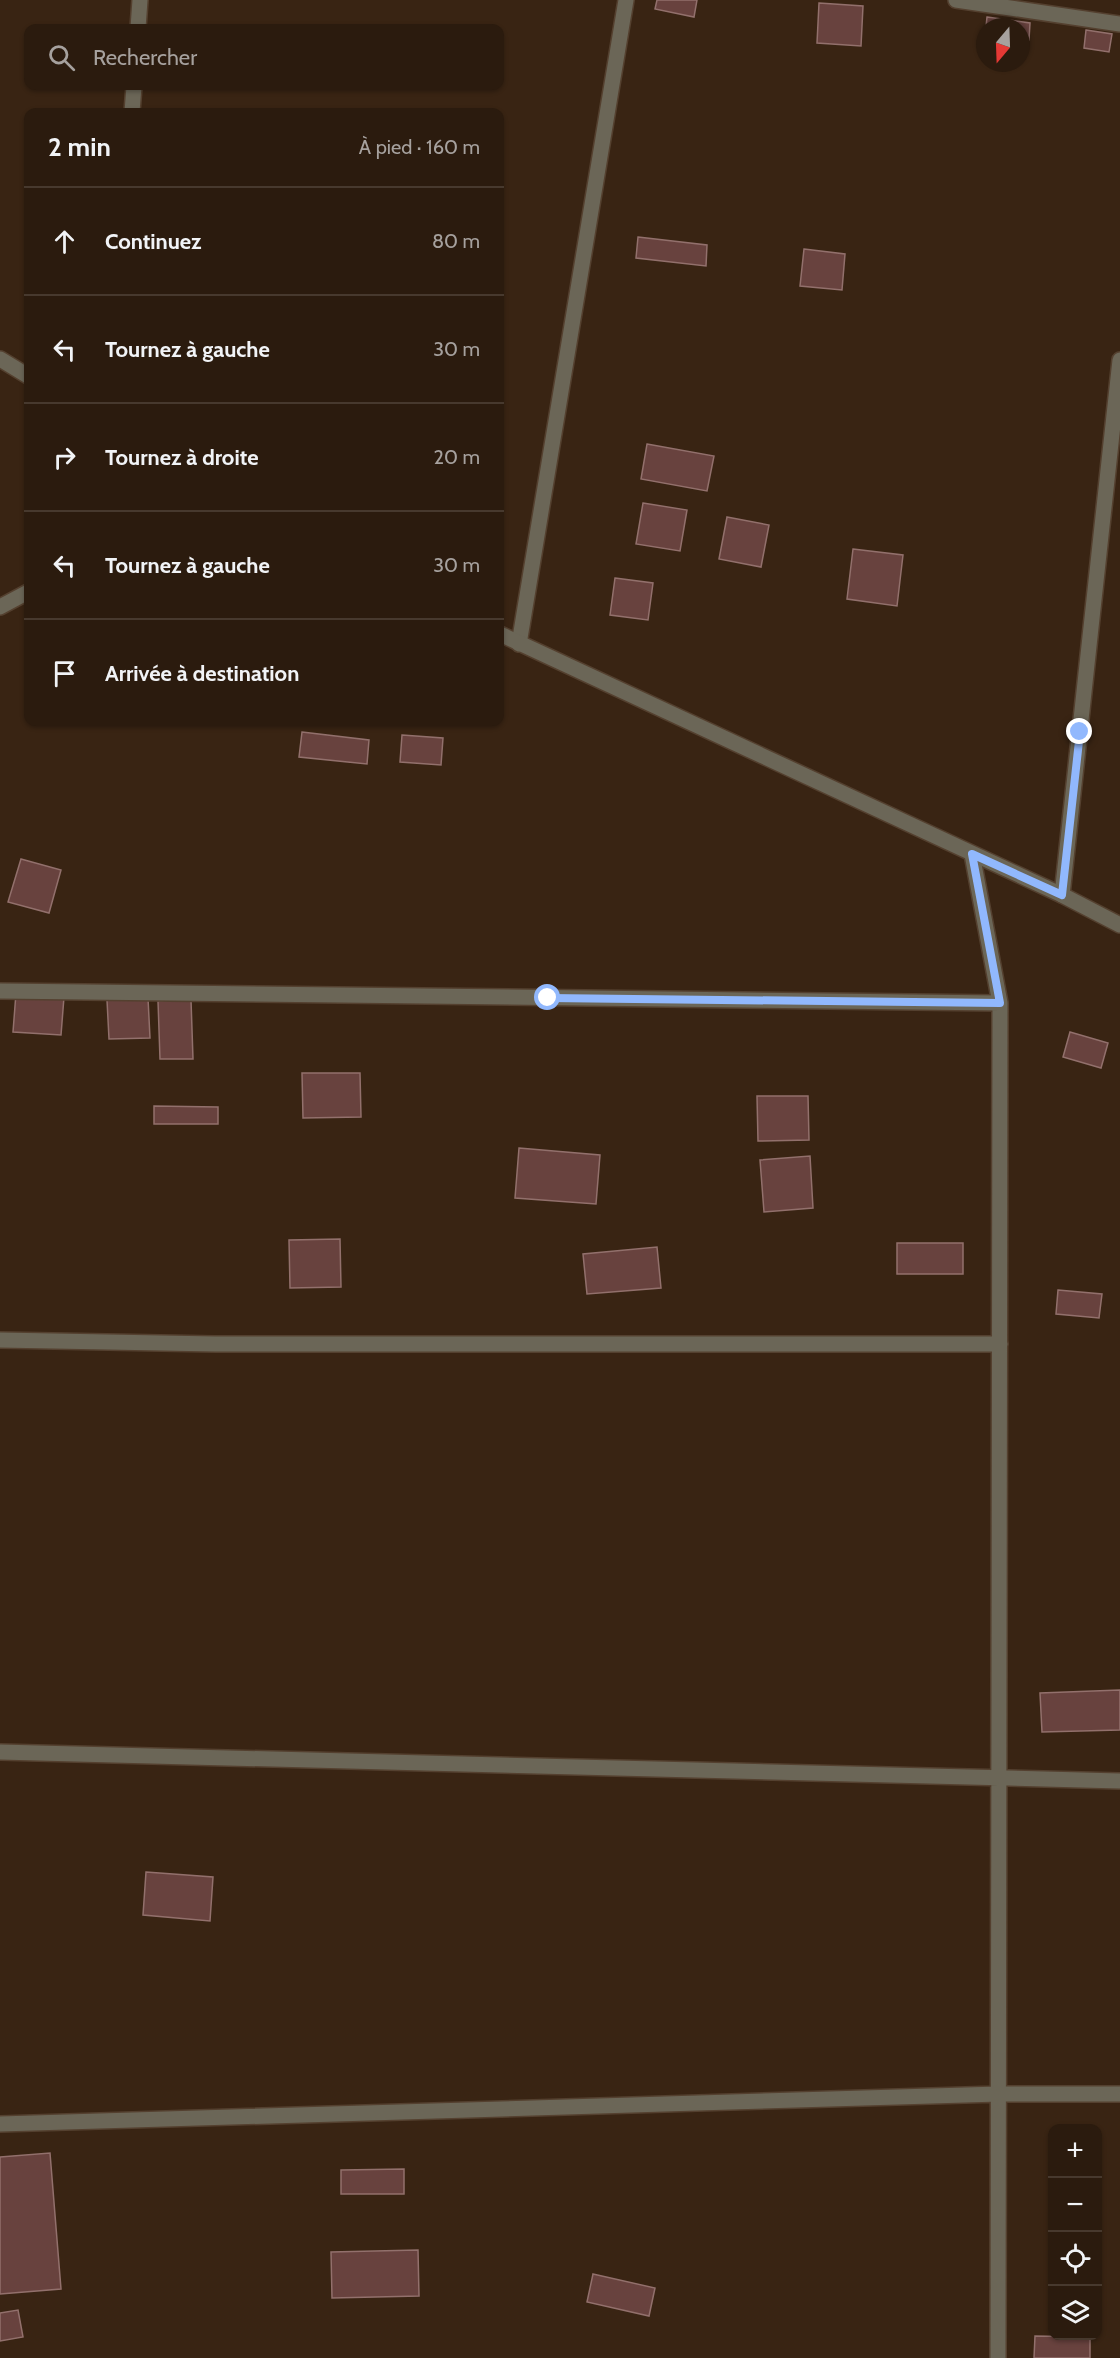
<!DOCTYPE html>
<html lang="fr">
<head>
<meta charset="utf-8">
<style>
  body { margin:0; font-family:Cabin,sans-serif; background:#37281c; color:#f1f3f6 }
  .controls { position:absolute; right:18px; bottom:18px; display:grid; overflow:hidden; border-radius:12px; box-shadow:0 2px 4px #0004 }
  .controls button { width:54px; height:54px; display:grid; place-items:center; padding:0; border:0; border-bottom:2px solid #47392e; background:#2b1b0e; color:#f1f3f6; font:30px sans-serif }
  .compass { position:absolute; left:976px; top:18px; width:54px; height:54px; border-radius:50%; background:#2b1b0e; box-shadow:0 2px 4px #0004; rotate:199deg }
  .stop { position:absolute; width:18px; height:18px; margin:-14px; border:4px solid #91b8fd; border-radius:50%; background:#fff }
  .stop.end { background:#91b8fd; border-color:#fff; box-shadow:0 2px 6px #0008 }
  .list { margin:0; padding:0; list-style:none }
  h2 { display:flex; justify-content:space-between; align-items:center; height:78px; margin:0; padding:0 24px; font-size:26px }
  h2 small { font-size:20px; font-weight:400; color:#a6a19e }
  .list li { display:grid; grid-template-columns:39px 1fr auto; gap:18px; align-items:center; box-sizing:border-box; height:108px; padding:0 24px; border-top:2px solid #47392e }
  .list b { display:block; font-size:22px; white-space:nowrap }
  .list em { font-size:20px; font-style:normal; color:#a6a19e }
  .icon { flex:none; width:33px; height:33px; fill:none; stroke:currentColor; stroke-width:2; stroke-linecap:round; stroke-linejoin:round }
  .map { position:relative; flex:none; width:1120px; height:2358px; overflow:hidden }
  .search { position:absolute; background:#2b1b0e; box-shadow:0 2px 4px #0004; left:24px; top:24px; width:480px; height:66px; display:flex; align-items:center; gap:15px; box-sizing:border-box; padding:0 21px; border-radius:12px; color:#a6a19e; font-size:22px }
  .panel { position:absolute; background:#2b1b0e; box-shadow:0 2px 4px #0004; left:24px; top:108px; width:480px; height:618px; border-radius:12px }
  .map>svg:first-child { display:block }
  .building { fill:#68423e; stroke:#92706c; stroke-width:1.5 }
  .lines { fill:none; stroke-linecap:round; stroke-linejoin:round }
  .minor-casing { stroke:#54402f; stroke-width:18 }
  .tertiary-casing { stroke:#54402f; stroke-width:18 }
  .minor { stroke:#6b6657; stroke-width:15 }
  .tertiary { stroke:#6b6657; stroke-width:15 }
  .route { stroke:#91b8fd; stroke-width:8 }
</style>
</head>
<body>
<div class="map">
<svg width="1120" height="2358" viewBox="0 0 1120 2358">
  <rect width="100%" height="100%" fill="#392413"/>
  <path class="building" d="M657,0H697L694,17L655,9Z
    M819,3L863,6L861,46L817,43Z
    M987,17L1030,23L1029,40L1021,39V27H986Z
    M1086,30L1112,34L1109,52L1084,48Z
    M638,237L707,245L706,266L636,258Z
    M804,249L845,254L842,290L800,286Z
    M647,444L714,456L707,491L641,479Z
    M643,503L687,510L680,551L636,544Z
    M727,517L769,525L761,567L719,559Z
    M853,549L903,555L897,606L847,599Z
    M615,578L653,583L648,620L610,615Z
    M302,732L369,740L367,764L299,757Z
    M402,735L443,738L441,765L400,762Z
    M21,859L61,870L49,913L8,902Z
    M16,993L64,997L61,1035L13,1032Z
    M148,998L150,1038L109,1039L107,1000Z
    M191,1000L193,1059H160L158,1001Z
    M1070,1032L1108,1043L1101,1068L1063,1057Z
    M302,1073H360L361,1117L303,1118Z
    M757,1096H808L809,1140L758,1141Z
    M154,1106L218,1107V1124H154Z
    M519,1148L600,1155L596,1204L515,1198Z
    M810,1156L813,1208L764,1212L760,1160Z
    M340,1239L341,1287L290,1288L289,1240Z
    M897,1243H963V1274H897Z
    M657,1247L661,1288L587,1294L583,1254Z
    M1058,1290L1102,1294L1099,1318L1056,1314Z
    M1120,1690V1730L1042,1732L1040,1693Z
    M146,1872L213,1877L210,1921L143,1915Z
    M50,2153L61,2289L0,2294V2157Z
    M404,2169V2194H341V2170Z
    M418,2250L419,2296L332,2298L331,2252Z
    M593,2274L655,2288L649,2316L587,2302Z
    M18,2310L23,2337L0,2341V2313Z
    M1035,2336L1090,2337V2358H1034Z"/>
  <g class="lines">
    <g class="minor-casing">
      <path id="minor" d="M956,0L1120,24
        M138,28L140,0
        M132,112L134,86
        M0,607L28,592
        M519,644L626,0
        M972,854L1000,1003L998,2358
        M1062,895L1120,360
        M0,991L1000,1003
        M0,1340L215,1344H1000
        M0,1752L1120,1781
        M0,2124L999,2094H1120"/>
    </g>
    <g class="tertiary-casing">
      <path id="tertiary" d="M0,359L28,376
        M500,634L1062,895L1120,925"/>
    </g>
    <use href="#minor" class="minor"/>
    <use href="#tertiary" class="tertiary"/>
  </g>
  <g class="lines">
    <path class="route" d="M548,998L1000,1003L972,854L1062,895L1080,732"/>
  </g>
</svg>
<div class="controls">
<button>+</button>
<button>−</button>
<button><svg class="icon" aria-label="locate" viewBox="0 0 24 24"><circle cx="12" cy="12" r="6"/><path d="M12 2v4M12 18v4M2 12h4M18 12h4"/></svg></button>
<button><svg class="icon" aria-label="layers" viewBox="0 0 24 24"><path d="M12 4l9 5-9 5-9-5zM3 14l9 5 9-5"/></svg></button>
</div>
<svg class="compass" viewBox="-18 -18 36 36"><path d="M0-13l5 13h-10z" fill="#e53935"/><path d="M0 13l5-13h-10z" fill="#a6a19e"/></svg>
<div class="stop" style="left:548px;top:998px"></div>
<div class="stop end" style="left:1080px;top:732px"></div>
<div class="search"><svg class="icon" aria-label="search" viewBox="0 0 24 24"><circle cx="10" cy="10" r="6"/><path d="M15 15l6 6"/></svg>Rechercher</div>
<section class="panel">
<h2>2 min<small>À pied · 160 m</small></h2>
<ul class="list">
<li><svg class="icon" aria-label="ahead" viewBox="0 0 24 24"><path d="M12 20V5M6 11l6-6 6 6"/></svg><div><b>Continuez</b></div><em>80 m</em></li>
<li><svg class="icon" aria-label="left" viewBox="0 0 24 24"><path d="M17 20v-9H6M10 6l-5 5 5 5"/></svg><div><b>Tournez à gauche</b></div><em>30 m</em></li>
<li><svg class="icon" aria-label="right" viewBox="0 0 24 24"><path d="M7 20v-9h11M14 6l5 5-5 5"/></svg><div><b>Tournez à droite</b></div><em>20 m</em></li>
<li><svg class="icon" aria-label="left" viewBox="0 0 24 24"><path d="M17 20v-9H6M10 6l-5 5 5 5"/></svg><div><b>Tournez à gauche</b></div><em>30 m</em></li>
<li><svg class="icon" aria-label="arrive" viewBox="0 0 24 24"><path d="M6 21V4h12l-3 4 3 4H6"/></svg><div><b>Arrivée à destination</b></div></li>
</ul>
</section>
</div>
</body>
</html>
